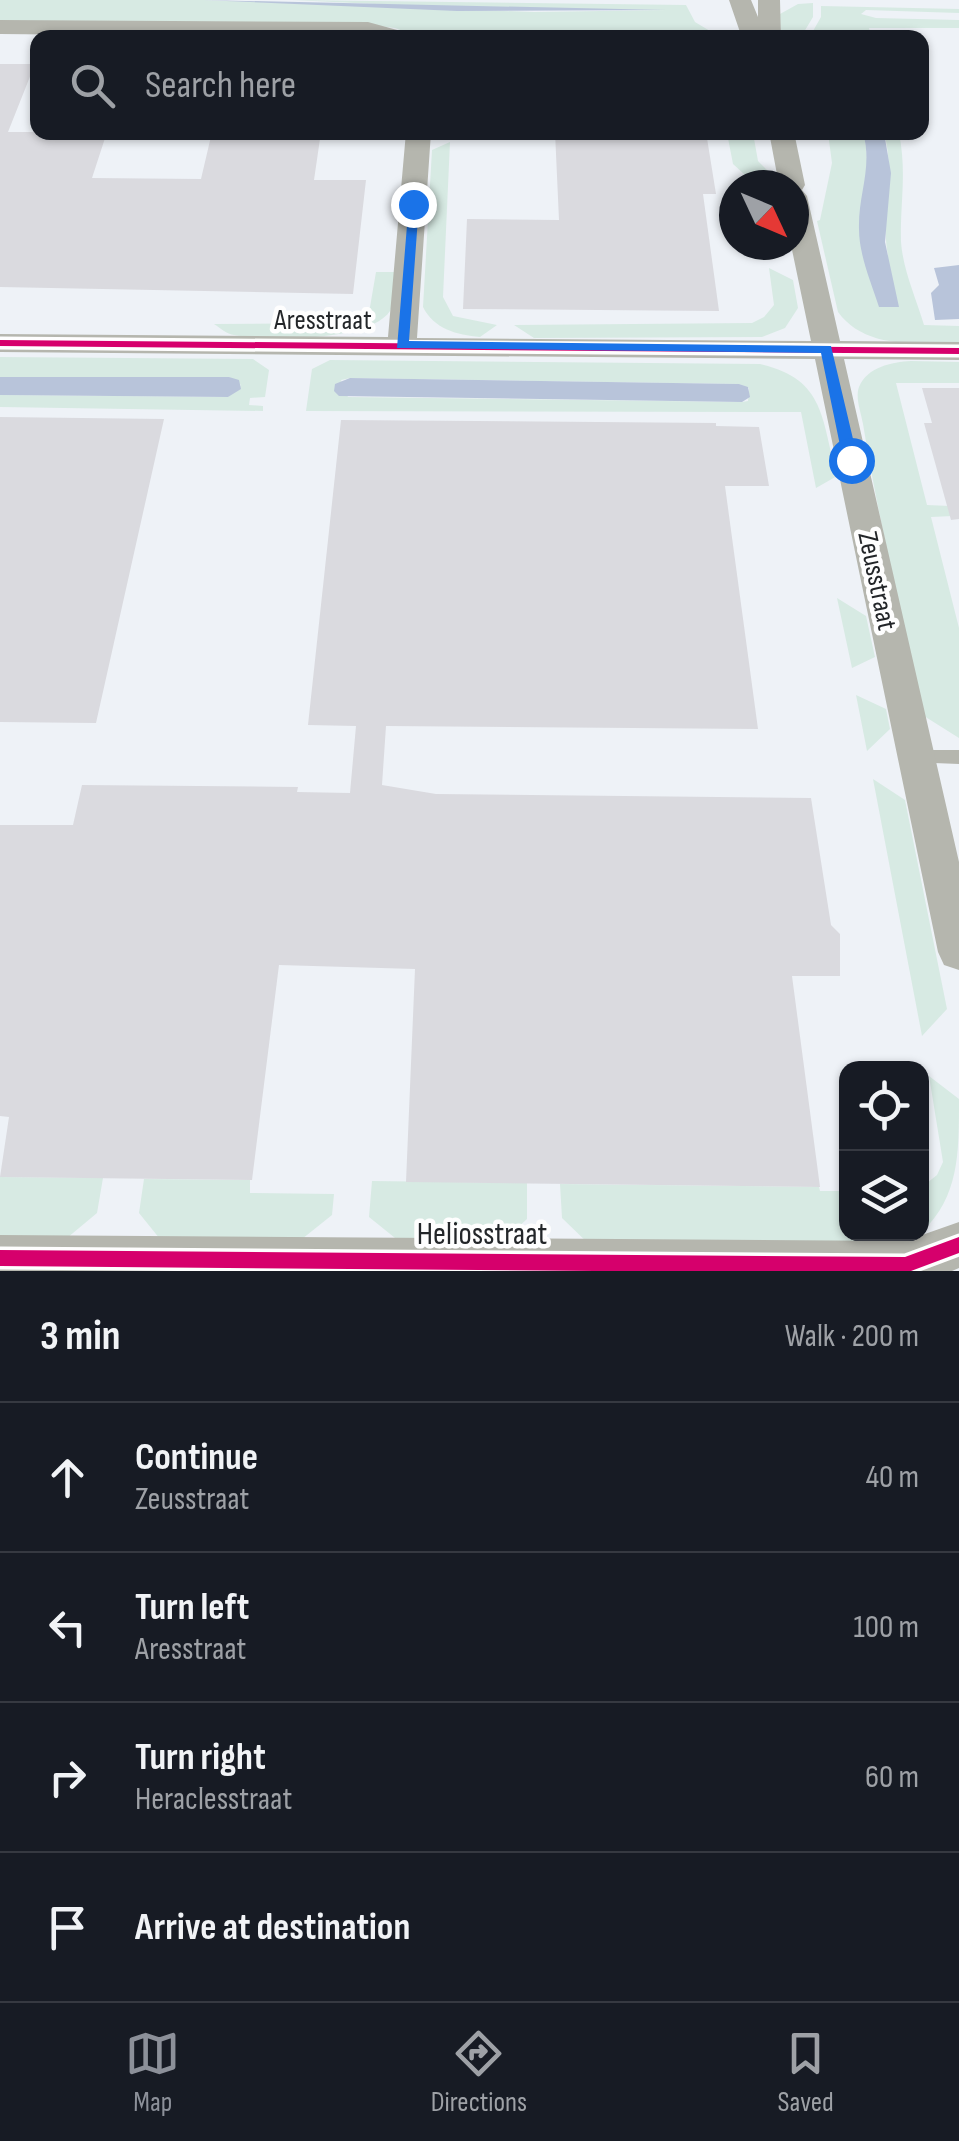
<!DOCTYPE html>
<html lang="en">
<head>
<meta charset="utf-8">
<style>
  body { margin:0; font-family:"Sofia Sans Condensed",sans-serif; background:#20242c; color:#f1f3f6 }
  .controls { position:absolute; right:30px; bottom:30px; display:grid; overflow:hidden; border-radius:20px; box-shadow:0 2px 8px #0004 }
  .controls button { width:90px; height:90px; display:grid; place-items:center; padding:0; border:0; border-bottom:2px solid #363941; background:#171b24; color:#f1f3f6; font:50px sans-serif }
  .compass { position:absolute; left:719px; top:170px; width:90px; height:90px; border-radius:50%; background:#171b24; box-shadow:0 2px 8px #0004; rotate:134deg }
  .stop { position:absolute; width:30px; height:30px; margin:-22px; border:8px solid #1a73e8; border-radius:50%; background:#fff }
  .stop.end { background:#1a73e8; border-color:#fff; box-shadow:0 2px 10px #0008 }
  .list { margin:0; padding:0; list-style:none }
  h2 { display:flex; justify-content:space-between; align-items:center; height:130px; margin:0; padding:0 40px; font-size:42px }
  h2 small { font-size:32px; font-weight:400; color:#9ea1a6 }
  .list li { display:grid; grid-template-columns:65px 1fr auto; gap:30px; align-items:center; box-sizing:border-box; height:150px; padding:0 40px; border-top:2px solid #363941 }
  .list b { display:block; font-size:38px; white-space:nowrap }
  .list p { margin:0; font-size:32px; white-space:nowrap; color:#9ea1a6 }
  .list em { font-size:32px; font-style:normal; color:#9ea1a6 }
  .icon { flex:none; width:55px; height:55px; fill:none; stroke:currentColor; stroke-width:2; stroke-linecap:round; stroke-linejoin:round }
  .map { position:relative; flex:none; width:959px; height:1271px; overflow:hidden }
  .search { position:absolute; background:#171b24; box-shadow:0 2px 8px #0004; left:30px; right:30px; top:30px; height:110px; display:flex; align-items:center; gap:25px; box-sizing:border-box; padding:0 35px; border-radius:20px; color:#9ea1a6; font-size:38px }
  .sheet { height:730px; background:#171b24 }
  nav { display:flex; justify-content:space-around; align-items:center; box-sizing:border-box; height:140px; border-top:2px solid #363941; background:#171b24; font-size:28px; color:#9ea1a6 }
  nav a { display:grid; justify-items:center; gap:5px }
  nav .on { color:#8c9099 }
  .map>svg:first-child { display:block }
  .green { fill:#d7eae3; fill-rule:evenodd }
  .water { fill:#b8c4da }
  .building { fill:#dadadf }
  .lines { fill:none; stroke-linecap:round; stroke-linejoin:round }
  .service { fill:#b5b6ae; fill-rule:evenodd }
  .minor { fill:#b5b6ae; fill-rule:evenodd }
  .cycleway-casing { stroke:#fefefe; stroke-width:7 }
  .cycleway { fill:#d6006c; fill-rule:evenodd }
  .route { fill:#1a73e8 }
  .labels { text-anchor:middle; dominant-baseline:central; stroke-width:9; stroke-linejoin:round; paint-order:stroke }
  .street-label { font-size:28px; fill:#232629; stroke:#fefefe }
  .near-street-label { font-size:32px; fill:#232629; stroke:#fefefe }
</style>
</head>
<body>
<div class="map">
<svg width="959" height="1271" viewBox="0 0 959 1271">
  <rect width="100%" height="100%" fill="#eef2f7"/>
  <path class="green" d="M0,0H203L534,12L666,10L458,8L292,0L686,5L695,22L720,37L422,38L395,28L370,25L0,23Z
    M813,3V17L801,37H781L780,14L798,4Z
    M821,6L959,9V13L866,10L861,14L876,18L959,20V28H869L871,37L809,38L821,17Z
    M727,133H753L758,161L772,175L774,185H748L745,175L733,164Z
    M828,133H863C875,173 856,212 862,253L888,256C880,213 896,174 884,133H899C907,173 900,202 901,242C903,270 916,298 924,325L959,326V343C918,343 866,350 838,312L817,221L820,220L832,163Z
    M450,142L443,297L453,316L497,325L480,337C457,335 434,329 423,307L432,150Z
    M769,268L793,280L798,308L785,328L762,337L534,338L514,325L752,323L764,317L774,305Z
    M376,272H396C395,284 396,300 390,311C371,341 267,342 234,335C227,334 220,328 214,324L333,323L349,321L370,307Z
    M0,357L253,359L269,370L265,397L250,398L249,405L263,406V411L0,407V395L228,397L241,385L229,377H0Z
    M330,360L760,364C826,379 821,419 837,476L816,488L801,412L306,411L312,369ZM350,378L739,384L749,388L748,401L742,402L348,397L341,380Z
    M911,361L959,362V383H896L927,505L950,506L953,516L931,517L959,628V738L924,716C902,619 879,522 863,424C861,412 855,398 859,387C867,367 892,362 911,361Z
    M837,598L866,616L875,657L852,668Z
    M856,695L886,709L890,729L867,751Z
    M873,779L905,800L947,1009L922,1036Z
    M929,1076L959,1099C959,1155 959,1196 922,1232V1187L937,1175L943,1162Z
    M0,1177L103,1178L97,1213L61,1243L0,1242Z
    M144,1179L250,1180V1193L334,1194L332,1215L302,1239L164,1244L139,1213Z
    M372,1181L527,1183V1219L504,1240L405,1246L369,1217Z
    M560,1184L819,1187L820,1191H846V1234H920L904,1241L594,1249L562,1218Z"/>
  <path class="water" d="M203,0L666,10L457,11Z
    M863,133H884L891,173L885,242L899,307H879C871,282 859,255 859,229C858,194 873,167 863,133Z
    M959,265V319L935,320L931,293L939,285L934,268Z
    M0,377H229L239,380L241,389L228,397L0,395Z
    M350,378L739,384L748,387L750,397L742,402L339,396L334,391L335,384Z"/>
  <path class="building" d="M0,64H35L8,132H107L92,178L201,179L212,132H321L314,180H366L353,294L0,287Z
    M555,132H706L716,194H703L719,311L463,309L467,219L559,220Z
    M922,388H959V519L951,520L924,423H932Z
    M0,417L164,419L96,723L0,722Z
    M341,420L716,423V426L759,427L769,486H725L758,729L386,726L382,785L436,794L811,798L831,925L840,934V976H792L820,1187L406,1182L415,969L279,965L252,1180L0,1177L9,1117L0,1116V825H73L82,785L298,787L297,792L350,793L356,726L308,725Z"/>
  <g class="lines">
    <path class="service" d="M916,750H959V764L909,762L907,757L909,752Z"/>
    <path class="minor" d="M729,0H751L758,17V0H780L781,38H742Z
      M0,20L368,22L408,33L411,38L0,34Z
      M406,132H431L417,338L811,341L791,245L794,185H779L769,132H794L805,185L802,190L807,196L840,341L959,342V360L844,359L959,862V970L944,965L938,952L815,359L0,352V334L388,337Z
      M959,1222V1268L952,1271H0V1235L905,1241Z"/>
    <g class="cycleway-casing">
      <path id="cycleway" d="M0,340L959,348V354L0,346Z
        M959,1237V1253L911,1271H595L0,1266V1250L905,1257Z"/>
    </g>
    <use href="#cycleway" class="cycleway"/>
  </g>
  <path class="route" d="M409,201L419,204L409,341L831,346L858,460L851,465L843,460L821,353L397,348Z"/>
  <g class="labels">
    <g class="street-label">
      <text x="323" y="320">Aresstraat</text>
      <text transform="translate(877 581) rotate(78)">Zeusstraat</text>
    </g>
    <g class="near-street-label">
      <text x="482" y="1234">Heliosstraat</text>
    </g>
  </g>
</svg>
<div class="controls">
<button><svg class="icon" aria-label="locate" viewBox="0 0 24 24"><circle cx="12" cy="12" r="6"/><path d="M12 2v4M12 18v4M2 12h4M18 12h4"/></svg></button>
<button><svg class="icon" aria-label="layers" viewBox="0 0 24 24"><path d="M12 4l9 5-9 5-9-5zM3 14l9 5 9-5"/></svg></button>
</div>
<svg class="compass" viewBox="-18 -18 36 36"><path d="M0-13l5 13h-10z" fill="#e53935"/><path d="M0 13l5-13h-10z" fill="#9ea1a6"/></svg>
<div class="stop" style="left:851px;top:460px"></div>
<div class="stop end" style="left:413px;top:204px"></div>
<div class="search"><svg class="icon" aria-label="search" viewBox="0 0 24 24"><circle cx="10" cy="10" r="6"/><path d="M15 15l6 6"/></svg>Search here</div>
</div>
<section class="sheet">
<h2>3 min<small>Walk · 200 m</small></h2>
<ul class="list">
<li><svg class="icon" aria-label="ahead" viewBox="0 0 24 24"><path d="M12 20V5M6 11l6-6 6 6"/></svg><div><b>Continue</b><p>Zeusstraat</p></div><em>40 m</em></li>
<li><svg class="icon" aria-label="left" viewBox="0 0 24 24"><path d="M17 20v-9H6M10 6l-5 5 5 5"/></svg><div><b>Turn left</b><p>Aresstraat</p></div><em>100 m</em></li>
<li><svg class="icon" aria-label="right" viewBox="0 0 24 24"><path d="M7 20v-9h11M14 6l5 5-5 5"/></svg><div><b>Turn right</b><p>Heraclesstraat</p></div><em>60 m</em></li>
<li><svg class="icon" aria-label="arrive" viewBox="0 0 24 24"><path d="M6 21V4h12l-3 4 3 4H6"/></svg><div><b>Arrive at destination</b></div></li>
</ul>
</section>
<nav>
<a class="on"><svg class="icon" aria-label="map" viewBox="0 0 24 24"><path d="M3 6l6-2 6 2 6-2v14l-6 2-6-2-6 2zM9 4v14M15 6v14"/></svg>Map</a>
<a><svg class="icon" aria-label="directions" viewBox="0 0 24 24"><path d="M12 3l9 9-9 9-9-9zM9 14v-3h6M13 9l2 2-2 2"/></svg>Directions</a>
<a><svg class="icon" aria-label="saved" viewBox="0 0 24 24"><path d="M7 4h10v16l-5-4-5 4z"/></svg>Saved</a>
</nav>
</body>
</html>
